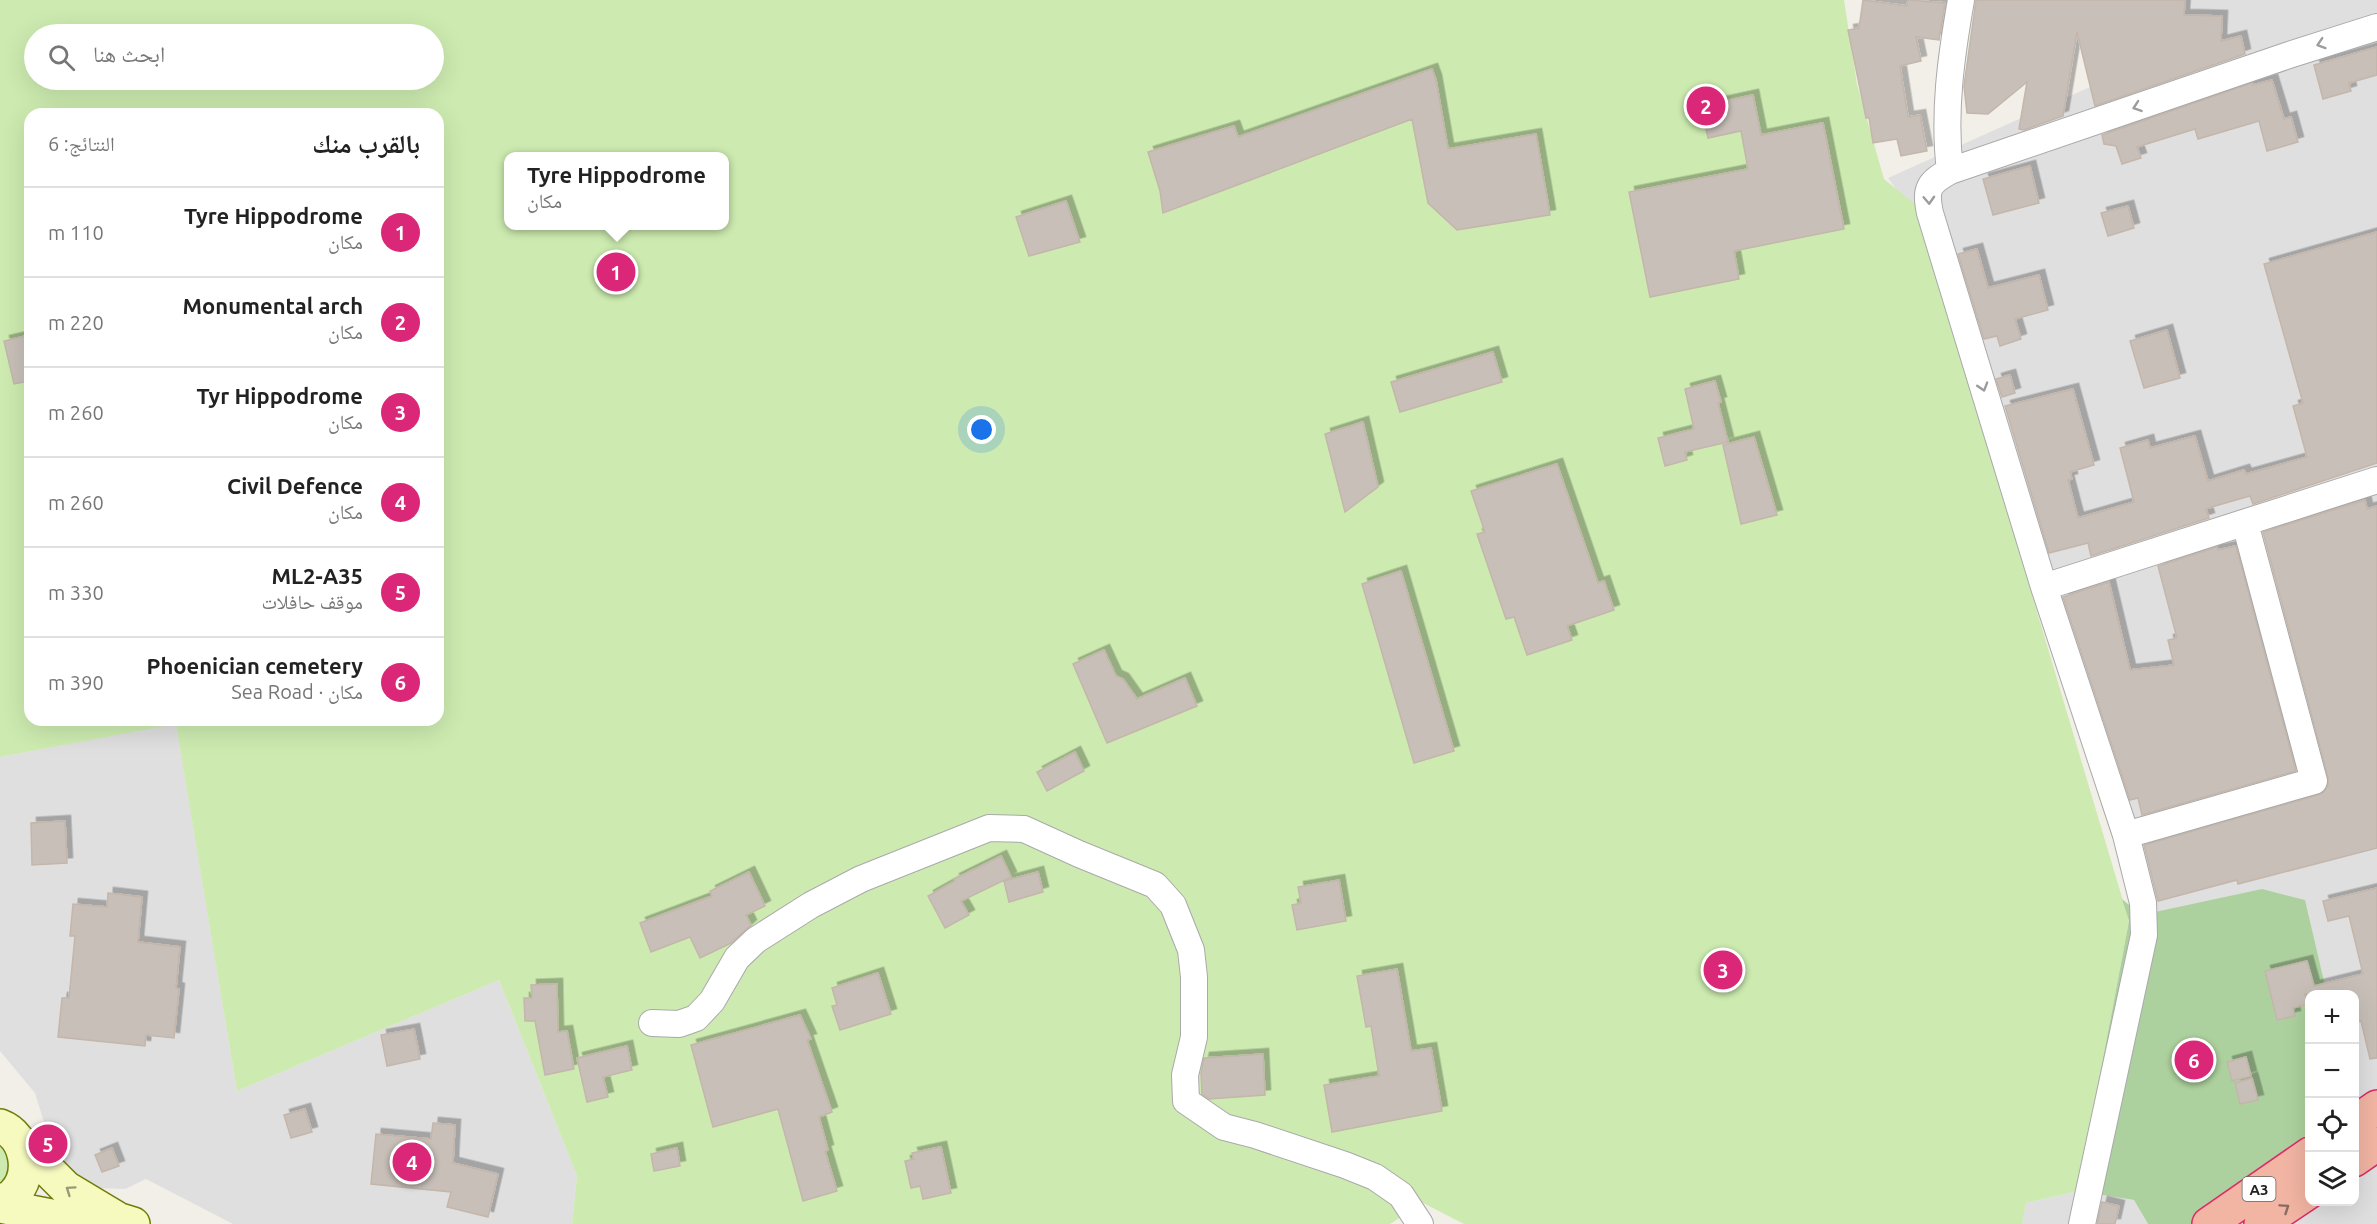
<!DOCTYPE html>
<html lang="ar">
<head>
<meta charset="utf-8">
<style>
  body { margin:0; font-family:Ubuntu,"Noto Naskh Arabic",sans-serif; background:#f6f6f6; color:#222; direction:rtl }
  .controls { position:absolute; right:18px; bottom:18px; display:grid; overflow:hidden; border-radius:12px; box-shadow:0 6px 24px #0002 }
  .controls button { width:54px; height:54px; display:grid; place-items:center; padding:0; border:0; border-bottom:2px solid #e0e0e0; background:#fff; color:#222; font:30px sans-serif }
  .you { position:absolute; left:982px; top:430px; width:21px; height:21px; margin:-15px; border:4px solid #fff; border-radius:50%; background:#1a73e8; box-shadow:0 0 0 9px #1a73e833 }
  .badge { display:grid; place-items:center; width:39px; height:39px; border-radius:50%; background:#db2777; color:#fff; font-size:20px; font-weight:700 }
  .pin { position:absolute; translate:-50% -50%; border:3px solid #fff; box-shadow:0 2px 6px #0006 }
  .popup { position:absolute; left:504px; top:152px; width:225px; height:78px; box-sizing:border-box; display:grid; place-content:center; border-radius:12px; background:#fff; filter:drop-shadow(0 2px 4px #0005); font-size:20px; white-space:nowrap; color:#767676 }
  .popup b { font-size:22px; color:#222 }
  .popup::after { content:''; position:absolute; left:50%; top:100%; margin-left:-12px; border:12px solid transparent; border-top-color:#fff }
  .list { margin:0; padding:0; list-style:none }
  h2 { display:flex; justify-content:space-between; align-items:center; height:78px; margin:0; padding:0 24px; font-size:26px }
  h2 small { font-size:20px; font-weight:400; color:#767676 }
  .list li { display:grid; grid-template-columns:39px 1fr auto; gap:18px; align-items:center; box-sizing:border-box; height:90px; padding:0 24px; border-top:2px solid #e0e0e0 }
  .list b { display:block; font-size:22px; white-space:nowrap }
  .list p { margin:0; font-size:20px; white-space:nowrap; color:#767676 }
  .list em { font-size:20px; font-style:normal; color:#767676 }
  .icon { flex:none; width:33px; height:33px; fill:none; stroke:currentColor; stroke-width:2; stroke-linecap:round; stroke-linejoin:round }
  .map { position:relative; flex:none; width:2377px; height:1224px; overflow:hidden; direction:ltr }
  .search { position:absolute; background:#fff; box-shadow:0 6px 24px #0002; left:24px; top:24px; width:420px; height:66px; display:flex; align-items:center; gap:15px; box-sizing:border-box; padding:0 21px; border-radius:33px; color:#767676; font-size:22px }
  .panel { position:absolute; background:#fff; box-shadow:0 6px 24px #0002; left:24px; top:108px; width:420px; height:618px; border-radius:18px; direction:rtl }
  .map>svg:first-child { display:block }
  .residential { fill:#e0dfdf }
  .grass { fill:#cdebb0; fill-rule:evenodd }
  .forest { fill:#add19e }
  .building { fill:#c7bfb8; stroke:#c4b6ab; stroke-width:1.5; filter:url(#shadow) }
  .lines { fill:none; stroke-linecap:round; stroke-linejoin:round }
  .minor-casing { stroke:#a9a9a9; stroke-width:28 }
  .secondary-casing { stroke:#707d05; stroke-width:36 }
  .trunk-casing { stroke:#dc2a67; stroke-width:36 }
  .minor { stroke:#fff; stroke-width:26 }
  .secondary { stroke:#f7fabf; stroke-width:33 }
  .trunk { stroke:#f2b4a3; stroke-width:33 }
  .oneway { stroke:#9c9c9c }
  .oneway2 { stroke:#979978 }
  .oneway3 { stroke:#8a6b62 }
  .labels { text-anchor:middle; dominant-baseline:central; stroke-width:5; stroke-linejoin:round; paint-order:stroke }
  .shield { fill:#fff; stroke:#646464; stroke-width:1.5 }
  .shield-label { font-size:15px; font-weight:bold; fill:#222 }
</style>
</head>
<body>
<div class="map">
<svg width="2377" height="1224" viewBox="0 0 2377 1224">
  <defs>
    <filter id="shadow"><feDropShadow dx="5.5" dy="-5.5" stdDeviation="0" flood-color="#0004"/></filter>
  </defs>
  <rect width="100%" height="100%" fill="#f2efe9"/>
  <path class="residential" d="M2133,0H2377V1224H2201L2309,1140L2310,1202H2354V994H2327L2304,900L2140,915L1943,254L1888,178L2130,69Z
    M176,723L237,1091L499,980L577,1176L572,1224H233L146,1179L125,1189L64,1187L35,1093L0,1051V757Z
    M2078,1191L2134,1200L2148,1224H2022L2026,1203Z"/>
  <path class="grass" d="M0,0H1844L1857,84L1884,179L1916,205L2129,921L2078,1191L2026,1203L2022,1224H1464L1423,1203L1390,1224H572L577,1176L499,980L237,1091L176,724L0,757ZM34,34H434V80H34ZM30,114H438V720H30ZM508,156H724V226H508Z
    M0,1136L14,1171L0,1188Z"/>
  <path class="forest" d="M2262,889L2305,900L2327,994H2310L2309,1140L2201,1224H2148L2134,1200L2078,1191L2129,921L2122,899L2141,915Z"/>
  <path class="building" d="M1863,0L1907,6L1908,0L1945,3L1939,40L1916,37L1921,61L1900,66L1908,117L1920,115L1927,151L1901,156L1897,139L1873,143L1869,118H1866L1848,30L1859,28Z
    M1976,0H2185L2184,15L2222,16L2221,41L2241,36L2245,54L2095,106L2077,32L2063,116L2024,130L2019,129L2027,82L1988,114L1967,113L1964,86Z
    M2377,47V75L2349,83L2351,91L2323,99L2314,65Z
    M1432,69L1436,80L1448,149L1536,134L1550,215L1457,230L1428,203L1412,119L1163,213L1160,191L1148,152L1234,126L1238,137Z
    M2272,80L2284,119L2291,117L2298,142L2267,151L2259,121L2198,139L2195,129L2137,147L2141,158L2122,164L2116,146L2104,144L2102,135L2252,83L2253,85Z
    M1753,95L1761,135L1823,123L1844,229L1734,251L1739,279L1650,297L1629,192L1748,169L1741,131L1708,138L1701,106Z
    M2030,166L2039,203L1993,215L1983,179Z
    M1066,201L1080,242L1029,256L1016,217Z
    M2128,206L2134,228L2108,236L2101,213Z
    M2377,232V463L2253,504L2250,496L2215,506L2206,509L2209,518L2091,556L2088,543L2049,553L2005,406L2073,389L2094,465L2070,472L2072,479L2068,480L2078,518L2134,502L2120,448L2148,440L2150,448L2195,436L2208,481L2244,470L2246,474L2307,457L2293,406L2303,403L2264,264Z
    M1977,249L1988,288L2039,275L2048,310L2015,319L2021,339L2000,346L1997,336L1984,339L1958,254Z
    M2167,330L2180,378L2144,388L2130,341Z
    M30,335V381L14,384L4,341Z
    M1493,352L1502,382L1400,412L1391,382Z
    M2010,375L2015,393L2002,397L1996,379Z
    M1715,381L1721,402L1718,403L1728,442L1685,452L1687,460L1665,466L1658,438L1694,429L1685,389Z
    M1363,422L1378,487L1345,512L1325,434Z
    M1754,437L1777,515L1741,524L1723,445Z
    M1557,464L1598,583L1604,581L1614,610L1567,626L1572,640L1527,655L1514,617L1506,619L1477,534L1485,532L1471,491Z
    M2365,500L2367,509L2377,506V848L2238,884L2237,880L2158,901L2144,845L2318,795L2324,792L2328,785V777L2263,532Z
    M2236,546L2296,771L2142,815L2138,798L2130,800L2063,597L2109,582L2130,670L2174,665L2168,640L2177,638L2158,566L2217,547L2218,550Z
    M1401,571L1454,751L1414,763L1362,584Z
    M1104,650L1116,676L1123,679L1137,699L1185,678L1197,706L1107,743L1073,664Z
    M1075,752L1084,771L1047,791L1037,772Z
    M65,821L67,863L32,865L31,823Z
    M1001,856L1011,877L961,901L969,915L945,928L928,896L955,881L954,879Z
    M749,872L765,906L746,915L751,925L731,943L700,958L690,937L651,952L640,923L712,896L710,891Z
    M1038,872L1043,892L1009,902L1004,881Z
    M1339,880L1346,921L1297,930L1292,905L1301,903L1298,887Z
    M2377,888V1058L2370,1059L2361,1021L2355,1023V994H2305L2308,1004L2293,1008L2295,1016L2277,1020L2265,971L2307,961L2314,986L2363,974L2349,916L2328,921L2323,901Z
    M108,893L142,897L138,942L180,947L176,988L179,989L174,1038L146,1035L145,1046L58,1037L62,998H69L75,936H70L73,904L107,907Z
    M1397,969L1411,1051L1431,1048L1442,1111L1332,1132L1324,1085L1379,1076L1371,1026L1366,1027L1357,976Z
    M878,973L891,1014L840,1030L832,1006L837,1005L832,988Z
    M557,984L558,1032L567,1031L574,1069L545,1075L535,1021H525L524,998H532L531,985Z
    M800,1015L811,1039L807,1040L832,1112L819,1117L828,1150L825,1151L837,1191L803,1201L778,1109L713,1127L691,1045Z
    M414,1029L420,1059L387,1066L381,1035Z
    M627,1046L632,1070L603,1077L608,1097L587,1102L577,1058Z
    M1263,1054L1265,1095L1209,1099L1202,1094L1201,1073L1204,1058Z
    M2246,1057L2251,1076L2232,1081L2227,1062Z
    M2252,1078L2258,1100L2240,1104L2235,1083Z
    M305,1109L312,1132L291,1138L284,1115Z
    M433,1123L455,1125L453,1163L498,1174L488,1217L447,1207L451,1192L371,1184L376,1134L431,1139Z
    M941,1147L951,1193L923,1199L920,1186L911,1188L905,1161L914,1159L912,1153Z
    M112,1148L119,1166L102,1172L95,1155Z
    M677,1148L680,1166L654,1171L651,1154Z
    M2102,1202L2119,1206L2115,1224H2097Z"/>
  <g class="lines">
    <g class="minor-casing">
      <path id="minor" d="M1950,171C1943,113 1951,57 1961,0
        M2044,587L2377,480
        M2126,835L2314,781L2245,523
        M652,1023L679,1024L696,1018L712,1001L737,958L756,940L811,905L861,879L989,828L1024,829L1079,854L1155,885L1173,905L1191,950L1194,977V1037L1185,1075L1186,1101L1224,1127L1255,1135L1345,1165L1375,1177L1401,1195L1420,1224
        M2082,1224L2144,935L2143,903L2126,835L2044,587L1930,213C1925,189 1928,183 1950,171L2289,55L2377,27"/>
    </g>
    <g class="secondary-casing">
      <path id="secondary" d="M0,1126C27,1136 34,1175 13,1195C10,1198 4,1200 0,1202
        M19,1141L66,1188L116,1218
        M0,1206L51,1216L120,1220L133,1224"/>
    </g>
    <g class="trunk-casing">
      <path id="trunk" d="M2354,1123L2377,1107
        M2354,1160L2377,1144
        M2209,1224L2310,1154
        M2261,1224L2310,1191"/>
    </g>
    <use href="#minor" class="minor"/>
    <use href="#secondary" class="secondary"/>
    <use href="#trunk" class="trunk"/>
  </g>
  <defs><path id="oneway-chevron" d="M-2-3.5L2.5 0L-2 3.5" fill="none" stroke-width="1.6" stroke-linecap="round" stroke-linejoin="round" transform="scale(1.5)"/></defs>
  <g class="oneway">
    <use href="#oneway-chevron" transform="translate(2321 44) rotate(162)"/>
    <use href="#oneway-chevron" transform="translate(2137 107) rotate(161)"/>
    <use href="#oneway-chevron" transform="translate(1929 200) rotate(87)"/>
    <use href="#oneway-chevron" transform="translate(1983 387) rotate(73)"/>
  </g>
  <use class="oneway2" href="#oneway-chevron" transform="translate(70 1190) rotate(-145)"/>
  <use class="oneway3" href="#oneway-chevron" transform="translate(2285 1208) rotate(-34)"/>
  <g class="labels">
    <rect class="shield" x="2242.5" y="1177" width="33" height="24" rx="4.5"/>
    <g class="shield-label">
      <text x="2259" y="1189">A3</text>
    </g>
  </g>
</svg>
<div class="controls">
<button>+</button>
<button>−</button>
<button><svg class="icon" aria-label="locate" viewBox="0 0 24 24"><circle cx="12" cy="12" r="6"/><path d="M12 2v4M12 18v4M2 12h4M18 12h4"/></svg></button>
<button><svg class="icon" aria-label="layers" viewBox="0 0 24 24"><path d="M12 4l9 5-9 5-9-5zM3 14l9 5 9-5"/></svg></button>
</div>
<div class="you"></div>
<div class="pin badge" style="left:616px;top:272px">1</div>
<div class="popup"><b>Tyre Hippodrome</b>مكان</div>
<div class="pin badge" style="left:1706px;top:106px">2</div>
<div class="pin badge" style="left:1723px;top:970px">3</div>
<div class="pin badge" style="left:412px;top:1162px">4</div>
<div class="pin badge" style="left:48px;top:1144px">5</div>
<div class="pin badge" style="left:2194px;top:1060px">6</div>
<div class="search"><svg class="icon" aria-label="search" viewBox="0 0 24 24"><circle cx="10" cy="10" r="6"/><path d="M15 15l6 6"/></svg>ابحث هنا</div>
<section class="panel">
<h2>بالقرب منك<small>النتائج: 6</small></h2>
<ul class="list">
<li><span class="badge">1</span><div><b>Tyre Hippodrome</b><p>مكان</p></div><em>110 m</em></li>
<li><span class="badge">2</span><div><b>Monumental arch</b><p>مكان</p></div><em>220 m</em></li>
<li><span class="badge">3</span><div><b>Tyr Hippodrome</b><p>مكان</p></div><em>260 m</em></li>
<li><span class="badge">4</span><div><b>Civil Defence</b><p>مكان</p></div><em>260 m</em></li>
<li><span class="badge">5</span><div><b>ML2-A35</b><p>موقف حافلات</p></div><em>330 m</em></li>
<li><span class="badge">6</span><div><b>Phoenician cemetery</b><p>مكان · Sea Road</p></div><em>390 m</em></li>
</ul>
</section>
</div>
</body>
</html>
